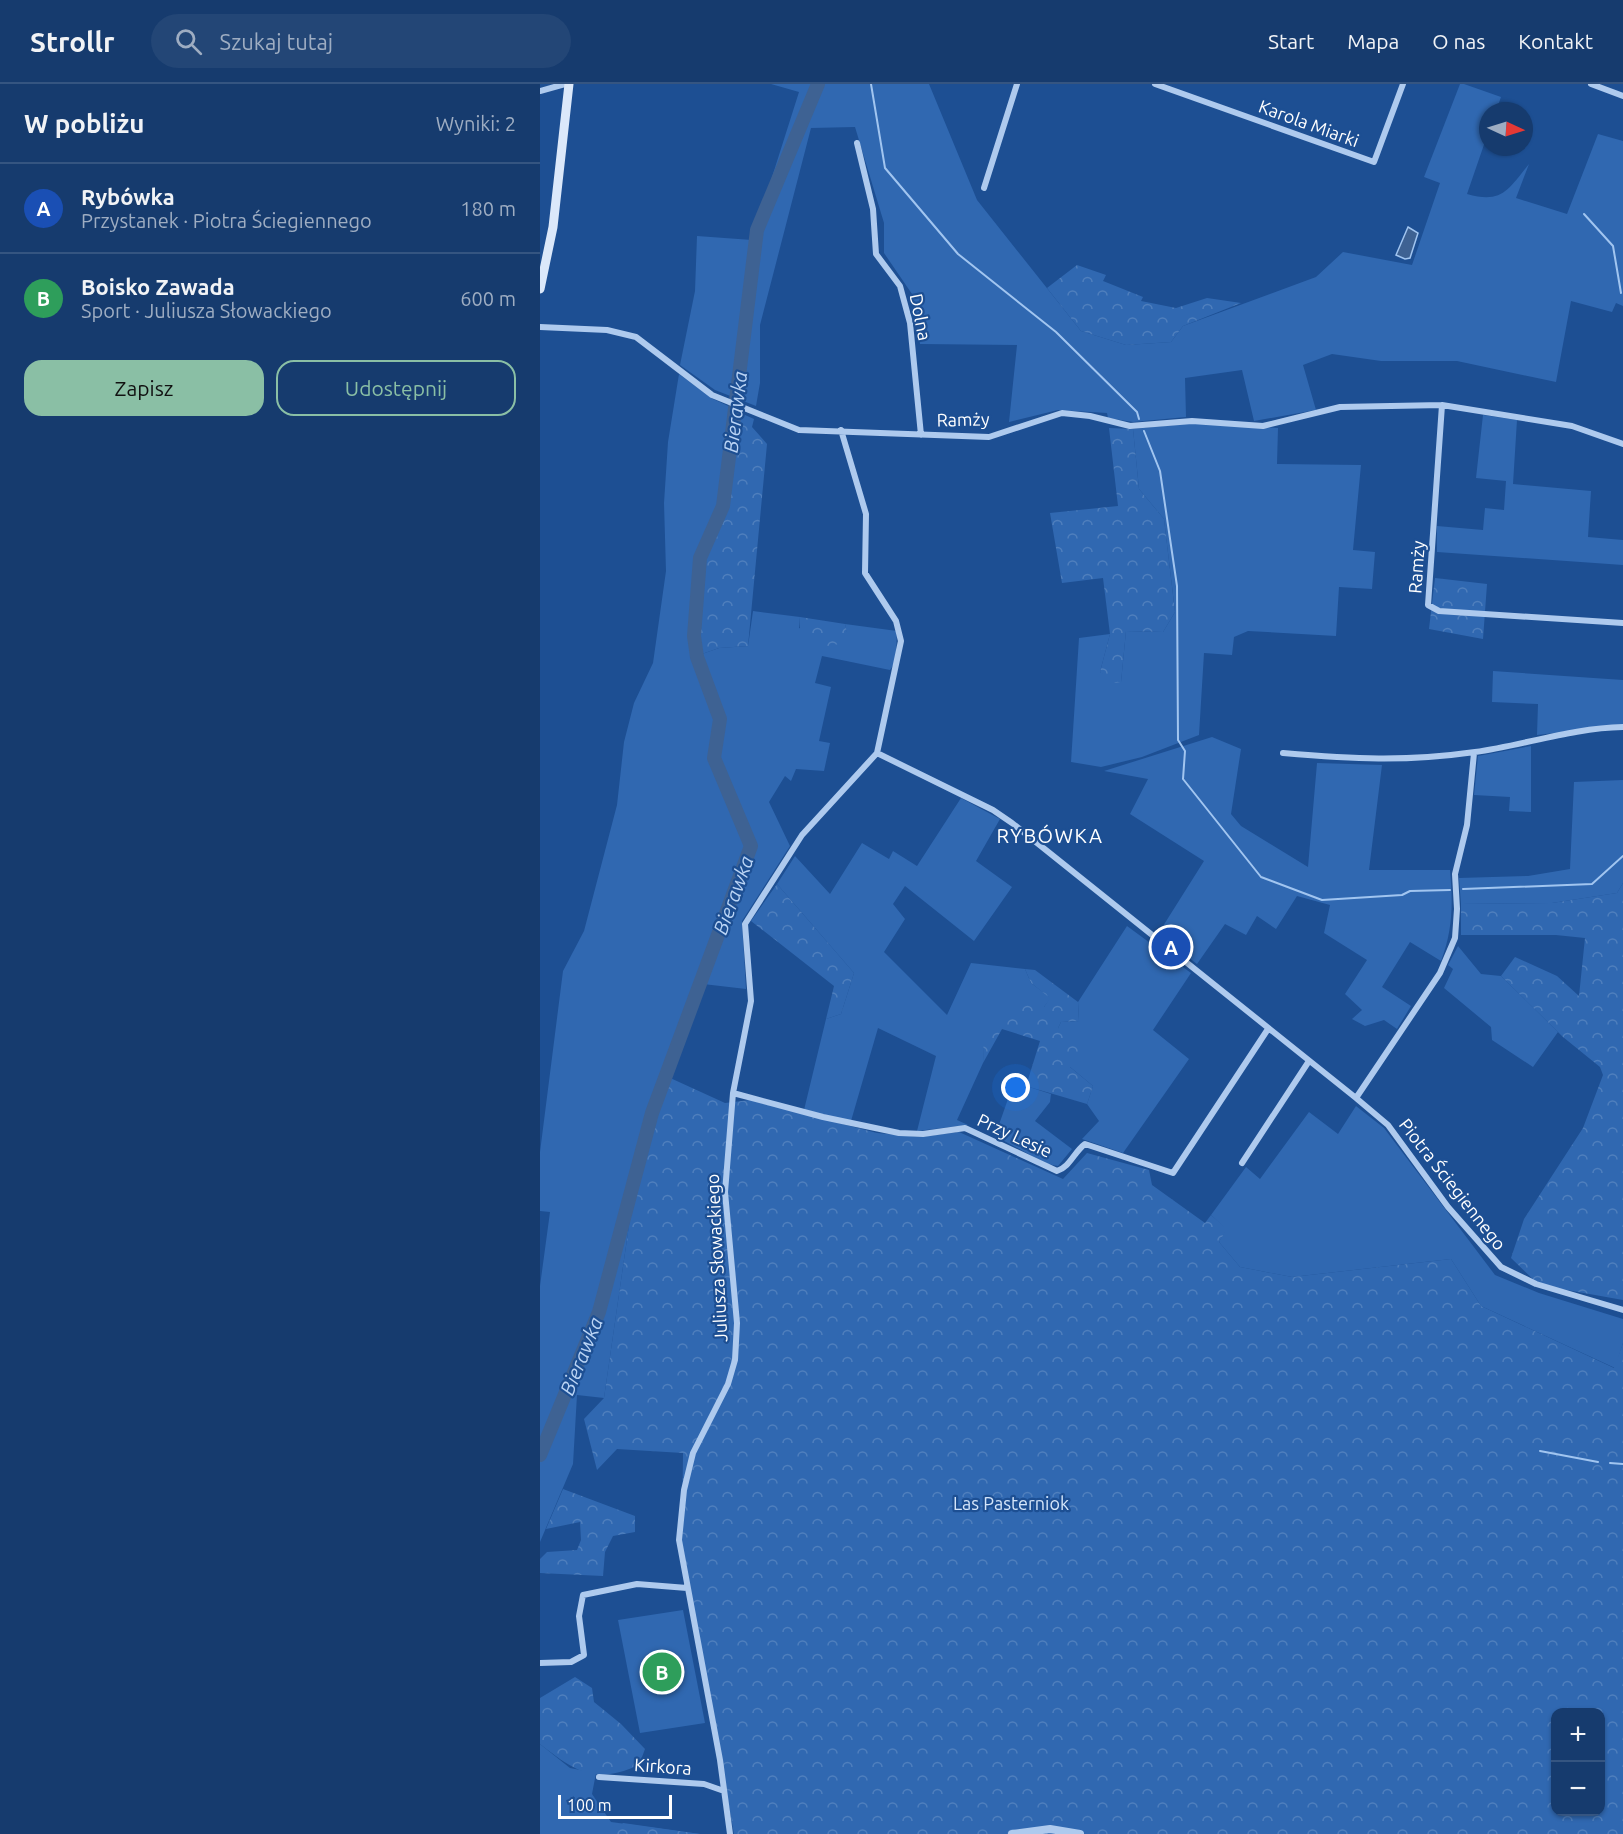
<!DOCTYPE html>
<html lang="pl">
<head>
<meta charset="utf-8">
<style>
  body { margin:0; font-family:Ubuntu,sans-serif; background:#234676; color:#f1f3f6 }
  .controls { position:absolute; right:18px; bottom:18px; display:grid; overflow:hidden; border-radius:12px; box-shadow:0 2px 4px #0004 }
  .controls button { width:54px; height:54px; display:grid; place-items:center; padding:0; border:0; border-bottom:2px solid #355581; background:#163b6e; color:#f1f3f6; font:30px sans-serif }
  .compass { position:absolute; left:939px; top:18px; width:54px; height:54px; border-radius:50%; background:#163b6e; box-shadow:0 2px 4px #0004; rotate:94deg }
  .scale { position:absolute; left:18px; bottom:15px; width:114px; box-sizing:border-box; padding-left:6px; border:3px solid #fff; border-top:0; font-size:16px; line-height:21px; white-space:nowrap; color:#fff; -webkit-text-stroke:4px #1d4f93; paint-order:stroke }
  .you { position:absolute; left:476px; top:1004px; width:21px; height:21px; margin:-15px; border:4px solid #fff; border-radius:50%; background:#1a73e8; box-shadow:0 0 0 9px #1a73e833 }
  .badge { display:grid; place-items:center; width:39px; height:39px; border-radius:50%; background:#8abfa5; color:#fff; font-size:20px; font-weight:700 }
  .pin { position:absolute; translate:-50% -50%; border:3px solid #fff; box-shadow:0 2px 6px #0006 }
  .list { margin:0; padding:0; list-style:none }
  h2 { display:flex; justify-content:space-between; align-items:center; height:78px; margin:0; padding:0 24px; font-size:26px }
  h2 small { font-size:20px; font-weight:400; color:#9eadc2 }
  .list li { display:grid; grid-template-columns:39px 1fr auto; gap:18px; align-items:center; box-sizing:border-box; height:90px; padding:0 24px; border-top:2px solid #355581 }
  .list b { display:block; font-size:22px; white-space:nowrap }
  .list p { margin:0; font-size:20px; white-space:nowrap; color:#9eadc2 }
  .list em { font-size:20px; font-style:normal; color:#9eadc2 }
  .actions { display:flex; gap:12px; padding:18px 24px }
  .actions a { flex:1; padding:14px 0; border:2px solid #8abfa5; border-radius:18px; text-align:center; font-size:21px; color:#8abfa5 }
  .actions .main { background:#8abfa5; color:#111 }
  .icon { flex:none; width:33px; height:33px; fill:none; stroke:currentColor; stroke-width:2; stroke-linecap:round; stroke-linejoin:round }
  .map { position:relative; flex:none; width:1083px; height:1750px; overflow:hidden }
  header { display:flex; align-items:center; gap:36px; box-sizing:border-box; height:84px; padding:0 30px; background:#163b6e; border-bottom:2px solid #355581 }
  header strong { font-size:28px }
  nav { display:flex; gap:33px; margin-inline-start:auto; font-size:21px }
  .search { width:420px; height:54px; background:#234676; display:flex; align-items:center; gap:15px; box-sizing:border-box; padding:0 21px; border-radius:33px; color:#9eadc2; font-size:22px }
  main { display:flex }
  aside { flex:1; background:#163b6e }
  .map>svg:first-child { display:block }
  .green { fill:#3068b1 }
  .forest { fill:url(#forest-crowns); fill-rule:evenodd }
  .water { fill:#3e6293; stroke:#a1c5f0; stroke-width:1.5 }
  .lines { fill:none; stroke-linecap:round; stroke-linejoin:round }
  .stream { stroke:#a1c5f0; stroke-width:2 }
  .river { stroke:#3e6293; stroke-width:14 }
  .minor { stroke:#aecaee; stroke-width:6 }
  .tertiary { stroke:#aecaee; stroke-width:8 }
  .secondary { stroke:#dbe8fa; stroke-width:9 }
  .labels { text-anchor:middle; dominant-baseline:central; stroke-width:4.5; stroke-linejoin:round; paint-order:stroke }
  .street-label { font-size:18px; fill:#fff; stroke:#1d4f93 }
  .park-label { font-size:18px; fill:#d4e5fa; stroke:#1d4f93 }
  .water-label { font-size:20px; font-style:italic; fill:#bad4f5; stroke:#1d4f93 }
  .neighbourhood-label { font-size:20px; letter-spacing:1.5px; fill:#fff; stroke:#1d4f93 }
</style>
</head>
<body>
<header>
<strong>Strollr</strong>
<div class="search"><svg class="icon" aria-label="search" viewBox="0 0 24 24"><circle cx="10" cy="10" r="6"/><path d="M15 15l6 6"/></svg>Szukaj tutaj</div>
<nav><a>Start</a><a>Mapa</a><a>O nas</a><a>Kontakt</a></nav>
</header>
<main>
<aside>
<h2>W pobliżu<small>Wyniki: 2</small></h2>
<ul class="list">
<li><span class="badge" style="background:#1a4fb4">A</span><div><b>Rybówka</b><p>Przystanek · Piotra Ściegiennego</p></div><em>180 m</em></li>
<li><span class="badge" style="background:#2e9e5b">B</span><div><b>Boisko Zawada</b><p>Sport · Juliusza Słowackiego</p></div><em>600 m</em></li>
</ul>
<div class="actions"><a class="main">Zapisz</a><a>Udostępnij</a></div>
</aside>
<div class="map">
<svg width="1083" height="1750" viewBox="0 0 1083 1750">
  <defs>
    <pattern id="forest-crowns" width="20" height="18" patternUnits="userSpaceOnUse" patternTransform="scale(1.5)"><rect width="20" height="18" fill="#3068b1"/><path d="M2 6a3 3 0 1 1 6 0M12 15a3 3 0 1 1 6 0" fill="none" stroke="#4f7fbd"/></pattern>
  </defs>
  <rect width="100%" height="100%" fill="#1d4f93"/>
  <path class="green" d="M231,0H389L437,116L541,247L586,261L631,258L643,242L776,193L803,168L872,181L900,99L884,93L920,0H924L961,13L956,27H948V49L927,110C962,120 968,106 989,80L976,114L1027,130L1058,50L1083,57V222L1076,219L1072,228L1031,217L1016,298L917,277H841L792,270L763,281L776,326L714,337L702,286L645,294L646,333L593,338L568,334L567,329L518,326L469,338L477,261L380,260L372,210L344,169V139L315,43L271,44L220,241V299L216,322L175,306L140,281L155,207L157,152L212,156L259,8Z
    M139,290L173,315L195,325L182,422L158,478L152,552L159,584V571L179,564L208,562L213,527L260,533L259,544L308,557L305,540L357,547C356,559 358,577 350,586L282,572L275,599L291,603L279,657L290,659L284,687L256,685L251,697L245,692L229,718L250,762L202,837L206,905L163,900L214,761L197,717L193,732L206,762L101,1059L84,1116L95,1100L64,1314L37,1311L33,1380L0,1458V1202L10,1128L0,1127V1068L23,887L44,847L77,721L84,658L94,619L113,579L126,487L124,419L128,358Z
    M943,331L977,336L973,400L1051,407L1048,453L1083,456V481L897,468V442L943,446L945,424L964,426L966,397L936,394Z
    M654,339L738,344L737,380L821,381L813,466L835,468L832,505L799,503L796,552L708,547L694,553L692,571L664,569L659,651L602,673L561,683L531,678L539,554L570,550L560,588L581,598L586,547L623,548L635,528L624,435L599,405L593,345Z
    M953,587L1083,596V641L997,651L998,620L952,618Z
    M672,653L701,665L691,730L701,742L768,783L777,679L842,681L829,786H910C913,819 913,846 901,877L870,858L842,903L871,922L857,945L844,936L825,942L812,935L822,926L805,910L827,876L784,849L790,821L757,812L736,845L717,832L706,851L685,840L657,880L618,850L664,777L590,730L608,695L564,687Z
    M991,662V728L969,727L970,713L934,711L938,672Z
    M1083,696V799L1077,809L1012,819L921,820L919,794L988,792L1030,785L1034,698Z
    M421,714L460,735L436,777L472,803L434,857L365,802L353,820L365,835L344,868L407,931L431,879L485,885L491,899L511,914L504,923L445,945L443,979L417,1036L428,1041L377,1047L396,972L338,944L311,1037L264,1026L286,935L301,930L314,889L237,800L255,772L290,810L322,759L349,775L353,767L377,782Z
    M587,842L651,889L613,946L649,975L583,1069L542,1055L559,1037L547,1020L553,1002L530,983L518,944L521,938L539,937L538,918Z
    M918,862L941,890L961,892L1018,948L993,983L952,956L951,943L904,904L913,885L908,881Z
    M475,995L486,1002L511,1010L510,1018L495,1037L532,1065L518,1082L507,1080L455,1052Z
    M816,1022L844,1044L955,1191L999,1209L1083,1235V1259L1075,1284L941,1222L911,1175L752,1193L700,1183L679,1158L686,1145L671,1131L706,1083L720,1095L769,1028L798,1050Z
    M143,1526L165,1639L100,1649L78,1536Z
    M0,1660L30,1684L56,1689L52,1710L71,1738L160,1750H0Z"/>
  <path class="forest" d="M537,181L566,191L563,197L603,213L601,217L636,224L667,214L701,219L643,242L631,258L586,261L541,247L507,204Z
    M196,327L214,335L212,343L227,360L208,562L179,564L159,571L164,476L186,424Z
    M569,344L593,345L599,405L624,435L635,528L623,548L586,547L581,598L574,599L560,588L570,550L563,494L522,499L510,429L578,422Z
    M895,494L947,500L943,555L889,545Z
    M260,533L305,540L309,557C285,565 256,568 260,533Z
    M1083,799V1216L999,1201L971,1174L984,1135L1043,1044L1063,991L1060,983L1023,953L961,892L975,873L1017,892L1039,912L1045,854L1016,851H921V820L1012,819L1077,809Z
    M237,800L314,889L301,930L286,935L294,902L211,837Z
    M485,885L495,886L538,918L539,937L521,938L518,944L543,960L530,983L553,1002L547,1020L486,1002L500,957L462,945L443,979L444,945L486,916L504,923L510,914L491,899Z
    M128,993L185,1019L210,1016L337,1049L380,1053L419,1048L523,1095L547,1069L609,1086L612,1101L665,1139L671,1131L687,1145L679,1158L700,1183L752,1193L911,1175L941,1222L1074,1284L1083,1259V1750H194L142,1460L143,1369L77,1365L57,1386L44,1335L64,1314L95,1100ZM1016,1628H1060V1728H1016Z
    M23,1405L95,1432V1448L73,1452L65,1468L63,1492L0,1489V1475L7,1468L37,1466L41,1456L40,1438L6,1445Z
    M35,1593L52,1604L54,1618L81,1640L105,1665L99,1681C55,1701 36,1688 0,1660V1614Z
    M83,1739L160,1750H74Z"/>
  <path class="water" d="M868,143L878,149L870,174L865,175L856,171Z"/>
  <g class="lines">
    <path class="stream" d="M331,0L345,84L418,170L516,248L597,328L599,335
      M1044,130L1073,162L1081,209
      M604,347L620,387L637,502L638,656L645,667L643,695L721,793L782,816L862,811L870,807L910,806
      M923,805L1052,800L1083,772
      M1000,1367L1058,1378
      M1070,1379L1083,1380"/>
    <path class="river" d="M0,1371L59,1228L112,1029L211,762L174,674L180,635L157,573L154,552L160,474L183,422L217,146L278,0"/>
    <path class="minor" d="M615,0L834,78L863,0
      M1051,0L1083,12
      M0,7L25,0
      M317,59L333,125L336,170L360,202L370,239L381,351
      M444,104L477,0
      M0,243L67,246L96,253L172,311L259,346L449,353L522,329L550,332L590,342L652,337L723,342L800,323L902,321L1032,342L1083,360
      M902,321L888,521L899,527L1083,539
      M337,669L453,726L472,739L816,1014L848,1041L908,1123L961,1183L996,1200L1083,1226
      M743,669C812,675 865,678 935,668C985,661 1032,644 1083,643
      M193,1009L283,1033L359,1049L383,1050L425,1044L517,1087C530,1083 534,1068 545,1060L633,1089L728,945
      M816,1014L900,889L915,854L917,825L915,790L927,741L934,669
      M702,1079L769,977
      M0,1579L31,1578L44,1571L39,1532L43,1511L97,1500L147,1504
      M59,1693L164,1700L184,1707
      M190,1750L180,1676L139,1456L144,1406L153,1369L188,1300L195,1276L197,1239L185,1108L193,1009L211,917L205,840L262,751L337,669L361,557L356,537L325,489L326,430L301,346"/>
    <path class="tertiary" d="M472,1750L510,1745L540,1750"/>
    <path class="secondary" d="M0,205L13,143L29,0"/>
  </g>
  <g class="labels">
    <g class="street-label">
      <text transform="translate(769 39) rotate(20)">Karola Miarki</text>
      <text transform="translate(381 233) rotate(79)">Dolna</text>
      <text transform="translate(423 335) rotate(-1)">Ramży</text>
      <text transform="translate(876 483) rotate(-86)">Ramży</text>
      <text transform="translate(475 1051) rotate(25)">Przy Lesie</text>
      <text transform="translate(913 1100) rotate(52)">Piotra Ściegiennego</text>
      <text transform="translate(176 1174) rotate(-93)">Juliusza Słowackiego</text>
      <text transform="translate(123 1682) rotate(4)">Kirkora</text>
    </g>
    <g class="park-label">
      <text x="471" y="1419">Las Pasterniok</text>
    </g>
    <g class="water-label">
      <text transform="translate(195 328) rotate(-83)">Bierawka</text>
      <text transform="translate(193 811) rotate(-70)">Bierawka</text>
      <text transform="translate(41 1272) rotate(-68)">Bierawka</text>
    </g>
    <g class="neighbourhood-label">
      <text x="510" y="751">RYBÓWKA</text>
    </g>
  </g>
</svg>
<div class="controls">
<button>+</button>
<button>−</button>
</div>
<svg class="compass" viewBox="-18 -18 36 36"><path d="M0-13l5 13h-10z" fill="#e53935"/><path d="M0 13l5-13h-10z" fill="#9eadc2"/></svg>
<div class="scale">100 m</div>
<div class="you"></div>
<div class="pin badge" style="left:631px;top:863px;background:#1a4fb4">A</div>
<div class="pin badge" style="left:122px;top:1588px;background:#2e9e5b">B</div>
</div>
</main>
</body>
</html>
